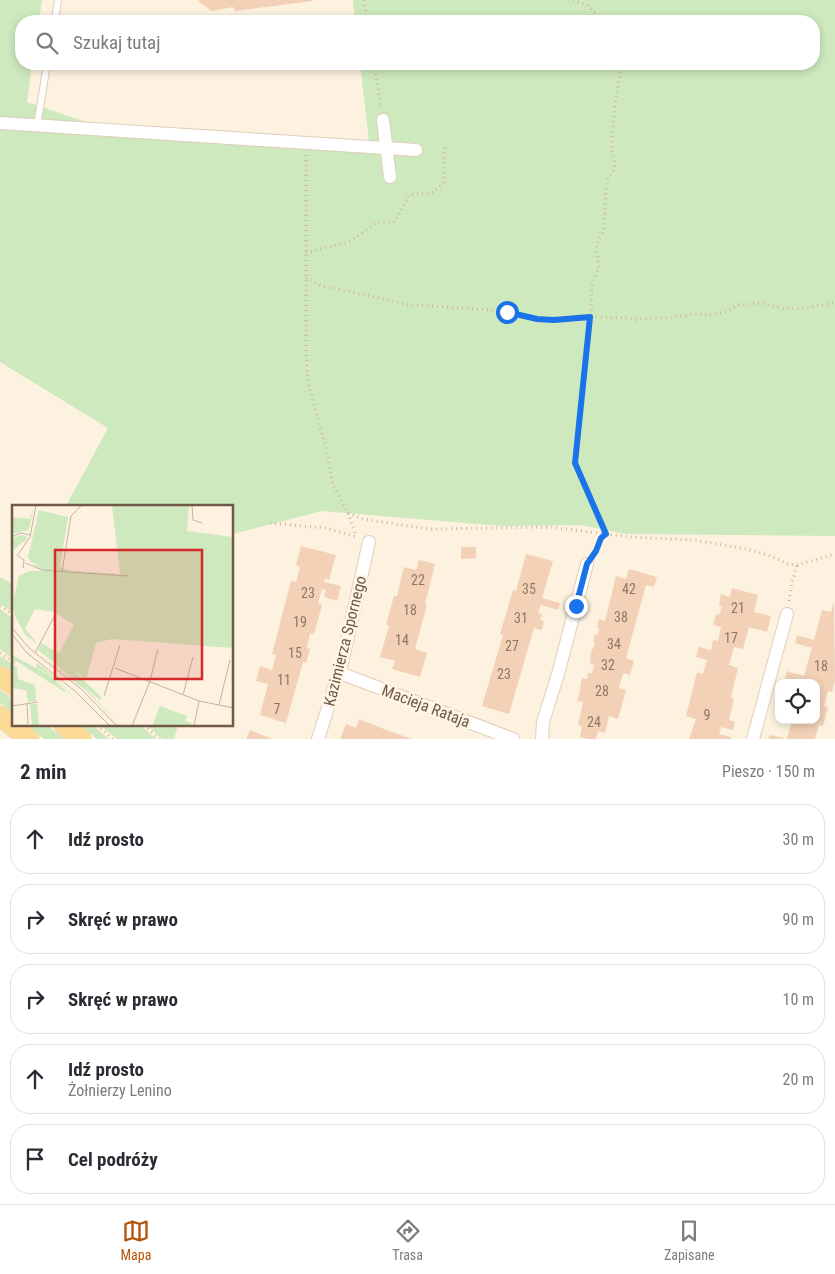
<!DOCTYPE html>
<html lang="pl">
<head>
<meta charset="utf-8">
<style>
  body { margin:0; font-family:"Roboto Condensed",sans-serif; background:#f2f2f3; color:#2b2b33 }
  .controls { position:absolute; right:15px; bottom:15px; display:grid; overflow:hidden; border-radius:10px; box-shadow:0 2px 8px #0003 }
  .controls button { width:45px; height:45px; display:grid; place-items:center; padding:0; border:0; border-bottom:1px solid #e1e1e2; background:#fff; color:#2b2b33; font:25px sans-serif }
  .stop { position:absolute; width:15px; height:15px; margin:-11px; border:4px solid #1a73e8; border-radius:50%; background:#fff }
  .stop.end { background:#1a73e8; border-color:#fff; box-shadow:0 1px 5px #0008 }
  .list { margin:0; padding:0; list-style:none }
  h2 { display:flex; justify-content:space-between; align-items:center; height:65px; margin:0; padding:0 20px; font-size:21px }
  h2 small { font-size:16px; font-weight:400; color:#7c7c81 }
  .list li { display:grid; grid-template-columns:32px 1fr auto; gap:15px; align-items:center; box-sizing:border-box; height:70px; margin:0 10px 10px; padding:0 10px; border:1px solid #e1e1e2; border-radius:20px }
  .list b { display:block; font-size:19px; white-space:nowrap }
  .list p { margin:0; font-size:16px; white-space:nowrap; color:#7c7c81 }
  .list em { font-size:16px; font-style:normal; color:#7c7c81 }
  .icon { flex:none; width:28px; height:28px; fill:none; stroke:currentColor; stroke-width:2; stroke-linecap:round; stroke-linejoin:round }
  .map { position:relative; flex:none; width:835px; height:739px; overflow:hidden }
  .search { position:absolute; background:#fff; box-shadow:0 2px 8px #0003; left:15px; right:15px; top:15px; height:55px; display:flex; align-items:center; gap:12px; box-sizing:border-box; padding:0 18px; border-radius:20px; color:#7c7c81; font-size:19px }
  .sheet { height:465px; background:#fff }
  nav { display:flex; justify-content:space-around; align-items:center; box-sizing:border-box; height:70px; border-top:1px solid #e1e1e2; background:#fff; font-size:14px; color:#7c7c81 }
  nav a { display:grid; justify-items:center; gap:2px }
  nav .on { color:#b45309 }
  .map>svg:first-child { display:block }
  .green { fill:#cee9be }
  .building { fill:#f2d1b6 }
  .lines { fill:none; stroke-linecap:round; stroke-linejoin:round }
  .lane-casing { stroke:#e0cebb; stroke-width:8 }
  .street-casing { stroke:#e0cebb; stroke-width:14 }
  .primary-casing { stroke:#ddd7d3; stroke-width:21 }
  .path { stroke:#d6b49a; stroke-width:3; stroke-dasharray:1 4; stroke-linecap:butt }
  .lane { stroke:#fff; stroke-width:6 }
  .street { stroke:#fff; stroke-width:12 }
  .primary { stroke:#fcdb96; stroke-width:20 }
  .route { stroke:#1a73e8; stroke-width:6 }
  .labels { text-anchor:middle; dominant-baseline:central; stroke-width:5; stroke-linejoin:round; paint-order:stroke }
  .number-label { font-size:14px; fill:#927663 }
  .street-label { font-size:16px; fill:#725847; stroke:#fff6e5 }
  .inset-road { fill:none; stroke:#c5b4a2; stroke-width:1 }
  .view { fill:#d62828; fill-opacity:0.15; stroke:#d62828; stroke-width:2.5 }
  .inset-edge { fill:none; stroke:#725847; stroke-width:2.5 }
</style>
</head>
<body>
<div class="map">
<svg width="835" height="739" viewBox="0 0 835 739">
  <rect width="100%" height="100%" fill="#fcf2df"/>
  <path class="green" d="M0,0H42L39,21H21V64H32L27,102L92,124L369,141L360,64H814V21H355L353,0H835V536L626,534L580,525L502,526L322,511L233,534L232,507L66,506L108,428L0,362Z
    M0,577L14,585V613L0,604Z
    M0,609L14,619V659L0,649Z
    M0,656L14,665V675L0,665Z
    M0,690L14,700V714L0,703Z
    M28,725H47L64,739H44Z
    M80,725H92L109,739H97Z
    M100,725H140L156,739H117Z
    M147,725H178L174,739H162Z"/>
  <path class="building" d="M199,0H312V1L235,11L233,7L212,11L199,2Z
    M301,546L336,555L329,580L325,578L324,582L341,586L337,601L324,597L326,590L322,589L318,603L322,605L314,634L310,633L307,648L310,649L306,663L303,662L286,723L260,715L268,684L256,681L260,666L272,670L276,655L272,654L291,581L296,582L300,567L296,565Z
    M461,547H476V558L461,559Z
    M526,554L553,561L542,598L560,603L558,610L541,605L538,613L542,614L540,620L544,621L542,630L534,628L509,714L482,706L503,635L500,634L513,590L516,591Z
    M419,560L435,564L425,604L427,605L415,649L427,653L420,677L392,669L395,661L380,657L389,626L386,625L394,596H397L404,567L416,570Z
    M629,569L657,577L654,587L646,585L626,658L634,661L630,675L623,673L619,688L626,690L618,719L609,716L605,733L598,731L596,739H588L580,737L582,727L578,725L583,702L577,701L581,687H580L582,678L587,679L588,673H592L594,665L590,664L591,657H590L592,649H593L595,643H593L595,634L598,635L599,628H597L599,619L605,621L616,576L626,579Z
    M732,588L758,595L754,612L771,616L767,632L749,627L743,649L734,647L729,665L738,668L731,697L732,698L734,699L729,720L735,722L733,730L721,727L719,734L731,737V739H689L696,719L686,716L697,672L703,674L707,660L696,657L699,647L711,650L713,640L718,641L721,627L713,625L716,614L719,615L722,606L719,605L721,594L730,597Z
    M834,601L835,681L832,692L828,691L824,706L828,707L823,726L819,725L815,739H787L792,720H816V683H798L785,679L787,671L804,676L812,648L795,643L797,635L814,640L822,610L831,612Z
    M359,719L389,731L412,739H340L346,724L356,728Z
    M250,730L272,739H246Z
    M770,735L783,738V739H768Z"/>
  <g class="lines">
    <g class="lane-casing">
      <path id="lane" d="M55,21L58,0
        M37,126L47,64"/>
    </g>
    <g class="street-casing">
      <path id="street" d="M383,120L390,177
        M0,123L416,150
        M340,673L513,739
        M318,739L342,663L369,542
        M542,739L543,722L558,674L587,564
        M753,739L787,614"/>
    </g>
    <g class="primary-casing">
      <path id="primary" d="M0,676L14,686
        M0,716L29,739
        M64,725L81,739"/>
    </g>
    <path class="path" d="M364,0L367,21
      M573,0L587,5L603,21
      M354,21L367,20
      M374,64L381,108
      M306,155V346L308,382L326,448L333,485L348,513L363,519L429,529L550,527L631,537L694,540L747,549L771,556L787,564L797,565L835,554
      M306,253L349,242L376,223L395,222L409,195L434,192L444,182V156L446,143
      M306,278L322,286L412,305L493,310L537,319L554,320L591,317L626,318L637,320L652,318H668L695,314L712,315L725,312L739,305L760,303L786,309L802,308L835,303
      M348,513L356,536
      M270,523L325,528L357,537
      M606,533L575,463L591,317L592,283L599,268L596,245L604,230L606,188L608,178L614,170L615,163L611,148L615,104L621,67L620,64
      M595,552L601,539L606,534
      M789,601L792,582L797,565
      M0,606L14,615
      M0,653L9,659
      M97,725L113,739
      M144,725L159,739"/>
    <use href="#lane" class="lane"/>
    <use href="#street" class="street"/>
    <use href="#primary" class="primary"/>
  </g>
  <g class="lines">
    <path class="route" d="M507,312L537,319L554,320L590,317L575,463L606,534L601,538L596,551L587,564L576,606"/>
  </g>
  <g class="labels">
    <g class="number-label">
      <text x="418" y="580">22</text>
      <text x="529" y="589">35</text>
      <text x="629" y="589">42</text>
      <text x="308" y="593">23</text>
      <text x="738" y="608">21</text>
      <text x="410" y="610">18</text>
      <text x="621" y="617">38</text>
      <text x="521" y="618">31</text>
      <text x="300" y="622">19</text>
      <text x="731" y="638">17</text>
      <text x="402" y="640">14</text>
      <text x="614" y="644">34</text>
      <text x="512" y="646">27</text>
      <text x="295" y="653">15</text>
      <text x="608" y="665">32</text>
      <text x="821" y="666">18</text>
      <text x="504" y="674">23</text>
      <text x="284" y="680">11</text>
      <text x="602" y="691">28</text>
      <text x="277" y="709">7</text>
      <text x="707" y="715">9</text>
      <text x="594" y="722">24</text>
    </g>
    <g class="street-label">
      <text transform="translate(345 641) rotate(-76)">Kazimierza Spornego</text>
      <text transform="translate(426 706) rotate(21)">Macieja Rataja</text>
    </g>
  </g>
  <g transform="translate(12 505)">
    <rect width="221" height="221" fill="#fcf2df"/>
    <path d="M22,0L17,25L0,29V12L18,14ZM100,0H177L175,26L221,32V143L100,134L84,138L74,175L58,162L90,193L88,195L26,145L29,138L47,148L62,120L42,107L23,104L13,124L26,139L14,131L3,111L1,96L7,71L17,66H31L19,58L31,61L19,57L16,52L27,5L56,12L48,62L60,66L108,69ZM8,30L14,31L15,34L0,46V34ZM0,150L39,171L56,189L4,156L2,160L5,162L6,174L23,180L24,196L16,197L14,185L0,183ZM30,151L71,181L109,221L73,185ZM25,158L44,173L76,207L42,172L24,162ZM18,199H25L27,221H14L12,212L15,221L20,219ZM148,201L175,211L173,216L179,218L178,221H140Z" fill="#cee9be"/>
    <path class="inset-road" d="M180,0L181,15L190,18M0,32L8,28L19,30M5,51L18,32L24,0M6,51L12,55L11,63M13,58L30,65L116,71M50,67L59,11L70,0M0,123L17,143L69,184L105,221M0,129L14,147L64,187L98,221M23,148L42,112M103,163L187,196L222,203M171,190L181,152M92,191L108,140M15,198L16,219M207,200L218,155M0,201L26,197M120,221L138,176L146,144M182,221L187,196"/>
    <path class="view" d="M43,45H190V174H43Z"/>
    <rect width="221" height="221" class="inset-edge"/>
  </g>
</svg>
<div class="controls">
<button><svg class="icon" aria-label="locate" viewBox="0 0 24 24"><circle cx="12" cy="12" r="6"/><path d="M12 2v4M12 18v4M2 12h4M18 12h4"/></svg></button>
</div>
<div class="stop" style="left:507px;top:312px"></div>
<div class="stop end" style="left:576px;top:606px"></div>
<div class="search"><svg class="icon" aria-label="search" viewBox="0 0 24 24"><circle cx="10" cy="10" r="6"/><path d="M15 15l6 6"/></svg>Szukaj tutaj</div>
</div>
<section class="sheet">
<h2>2 min<small>Pieszo · 150 m</small></h2>
<ul class="list">
<li><svg class="icon" aria-label="ahead" viewBox="0 0 24 24"><path d="M12 20V5M6 11l6-6 6 6"/></svg><div><b>Idź prosto</b></div><em>30 m</em></li>
<li><svg class="icon" aria-label="right" viewBox="0 0 24 24"><path d="M7 20v-9h11M14 6l5 5-5 5"/></svg><div><b>Skręć w prawo</b></div><em>90 m</em></li>
<li><svg class="icon" aria-label="right" viewBox="0 0 24 24"><path d="M7 20v-9h11M14 6l5 5-5 5"/></svg><div><b>Skręć w prawo</b></div><em>10 m</em></li>
<li><svg class="icon" aria-label="ahead" viewBox="0 0 24 24"><path d="M12 20V5M6 11l6-6 6 6"/></svg><div><b>Idź prosto</b><p>Żołnierzy Lenino</p></div><em>20 m</em></li>
<li><svg class="icon" aria-label="arrive" viewBox="0 0 24 24"><path d="M6 21V4h12l-3 4 3 4H6"/></svg><div><b>Cel podróży</b></div></li>
</ul>
</section>
<nav>
<a class="on"><svg class="icon" aria-label="map" viewBox="0 0 24 24"><path d="M3 6l6-2 6 2 6-2v14l-6 2-6-2-6 2zM9 4v14M15 6v14"/></svg>Mapa</a>
<a><svg class="icon" aria-label="directions" viewBox="0 0 24 24"><path d="M12 3l9 9-9 9-9-9zM9 14v-3h6M13 9l2 2-2 2"/></svg>Trasa</a>
<a><svg class="icon" aria-label="saved" viewBox="0 0 24 24"><path d="M7 4h10v16l-5-4-5 4z"/></svg>Zapisane</a>
</nav>
</body>
</html>
